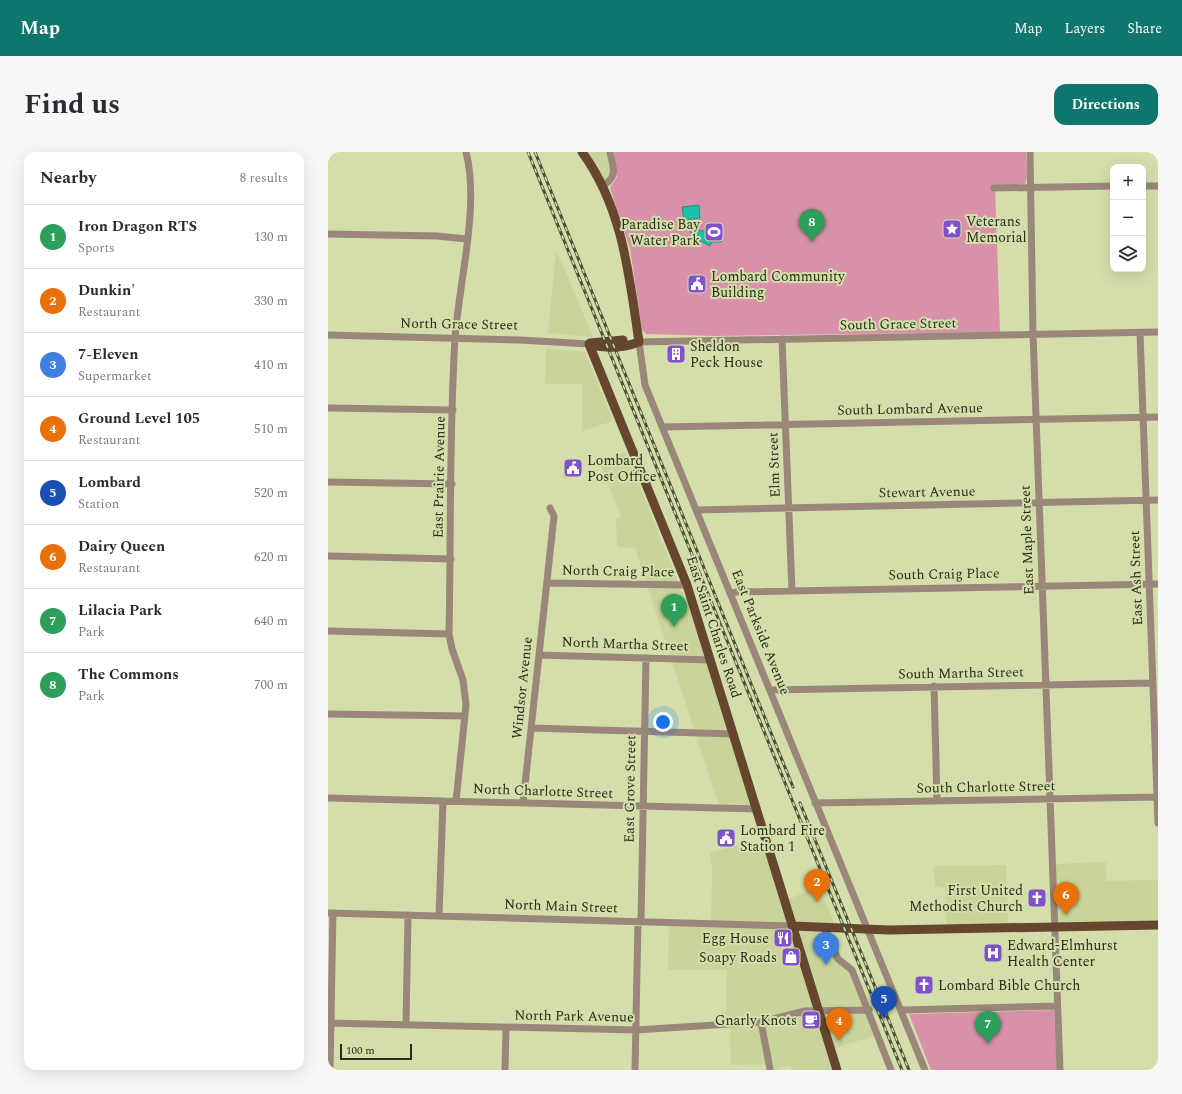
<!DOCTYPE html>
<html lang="en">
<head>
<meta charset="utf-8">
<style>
  body { margin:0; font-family:Spectral,serif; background:#f7f7f7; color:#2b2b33 }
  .controls { position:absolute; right:12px; top:12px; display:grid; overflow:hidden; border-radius:8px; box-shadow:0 4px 16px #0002 }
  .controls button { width:36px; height:36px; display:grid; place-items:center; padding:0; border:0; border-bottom:1px solid #e1e1e2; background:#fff; color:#2b2b33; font:20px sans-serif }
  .scale { position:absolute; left:12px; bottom:10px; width:72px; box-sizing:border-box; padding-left:4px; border:2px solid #282c18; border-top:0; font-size:11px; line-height:14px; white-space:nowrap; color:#282c18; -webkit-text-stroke:3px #d3deab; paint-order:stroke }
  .you { position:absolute; left:335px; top:570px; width:14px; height:14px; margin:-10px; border:3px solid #fff; border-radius:50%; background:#1a73e8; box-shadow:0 0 0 6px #1a73e833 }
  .badge { display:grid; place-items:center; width:26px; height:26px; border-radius:50%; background:#0f766e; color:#fff; font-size:13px; font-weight:700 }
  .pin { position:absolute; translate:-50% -33px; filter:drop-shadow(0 1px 2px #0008) }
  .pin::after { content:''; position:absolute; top:21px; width:14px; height:12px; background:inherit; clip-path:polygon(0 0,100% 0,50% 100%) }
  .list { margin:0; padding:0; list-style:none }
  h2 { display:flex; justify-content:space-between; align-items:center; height:52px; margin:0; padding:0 16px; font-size:17px }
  h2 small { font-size:13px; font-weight:400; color:#7c7c81 }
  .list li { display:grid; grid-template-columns:26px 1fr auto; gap:12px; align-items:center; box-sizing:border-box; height:64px; padding:0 16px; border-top:1px solid #e1e1e2 }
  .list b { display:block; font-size:15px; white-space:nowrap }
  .list p { margin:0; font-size:13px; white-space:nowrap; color:#7c7c81 }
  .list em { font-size:13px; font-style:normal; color:#7c7c81 }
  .icon { flex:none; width:22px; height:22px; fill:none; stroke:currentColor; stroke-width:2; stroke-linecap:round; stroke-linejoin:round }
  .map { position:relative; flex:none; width:830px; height:918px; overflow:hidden; border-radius:12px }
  header { display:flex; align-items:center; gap:24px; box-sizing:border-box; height:56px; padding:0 20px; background:#0f766e; color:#fff }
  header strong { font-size:19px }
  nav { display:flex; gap:22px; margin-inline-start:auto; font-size:14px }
  .intro { display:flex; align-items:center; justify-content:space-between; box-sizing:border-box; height:96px; padding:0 24px }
  h1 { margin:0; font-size:28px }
  .button { padding:10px 18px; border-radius:12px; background:#0f766e; color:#fff; font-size:14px; font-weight:700 }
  main { display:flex; gap:24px; padding:0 24px }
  aside { flex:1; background:#fff; border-radius:12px; box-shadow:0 4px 16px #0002 }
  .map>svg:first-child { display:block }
  .built { fill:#c9d49a }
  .green { fill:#d891a9 }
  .water { fill:#1ac1a6; stroke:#1e947b }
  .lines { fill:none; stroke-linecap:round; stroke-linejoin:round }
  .minor { stroke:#9a877a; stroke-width:7 }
  .major { stroke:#66462e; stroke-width:9 }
  .rail-casing { stroke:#4b5036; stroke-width:3 }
  .rail { stroke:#d3deab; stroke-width:1.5; stroke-dasharray:4.5; stroke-linecap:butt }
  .labels { text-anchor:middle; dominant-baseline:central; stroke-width:4; stroke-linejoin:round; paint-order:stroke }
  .poi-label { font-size:14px; fill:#282c18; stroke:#d3deab; text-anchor:start }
  .street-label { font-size:14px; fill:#282c18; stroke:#d3deab }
</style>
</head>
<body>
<header>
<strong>Map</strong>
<nav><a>Map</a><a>Layers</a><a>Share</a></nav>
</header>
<div class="intro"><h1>Find us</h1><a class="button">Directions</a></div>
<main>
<aside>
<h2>Nearby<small>8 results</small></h2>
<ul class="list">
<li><span class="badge" style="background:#2e9e5b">1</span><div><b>Iron Dragon RTS</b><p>Sports</p></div><em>130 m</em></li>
<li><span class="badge" style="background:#e8710a">2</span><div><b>Dunkin'</b><p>Restaurant</p></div><em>330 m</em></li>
<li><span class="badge" style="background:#3f7fe0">3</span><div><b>7-Eleven</b><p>Supermarket</p></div><em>410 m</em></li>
<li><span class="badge" style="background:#e8710a">4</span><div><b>Ground Level 105</b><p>Restaurant</p></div><em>510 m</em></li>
<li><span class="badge" style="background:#1a4fb4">5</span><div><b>Lombard</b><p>Station</p></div><em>520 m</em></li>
<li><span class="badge" style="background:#e8710a">6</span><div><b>Dairy Queen</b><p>Restaurant</p></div><em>620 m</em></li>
<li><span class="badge" style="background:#2e9e5b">7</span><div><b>Lilacia Park</b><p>Park</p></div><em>640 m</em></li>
<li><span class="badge" style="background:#2e9e5b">8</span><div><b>The Commons</b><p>Park</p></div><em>700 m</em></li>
</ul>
</aside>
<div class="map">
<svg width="830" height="918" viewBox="0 0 830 918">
  <rect width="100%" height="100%" fill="#d3deab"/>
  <path class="built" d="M256,0H281L284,22L275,31Z
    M228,99L236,116L265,185L220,181Z
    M218,196L257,200L285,269L254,279L255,232H217Z
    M298,300L382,509L426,654H391L307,396L289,395L288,366L293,365L272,311Z
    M409,694H438L506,918H464L462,913L447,918H440L439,912L403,913L402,875L398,871L399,818H340L341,768L383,769L384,718L382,700Z
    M778,710L779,729L830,728V770L729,773L726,712Z
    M678,713L680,774L618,773L617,736L607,734L606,714Z
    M491,734L507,773L467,771L459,748Z
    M467,775L501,776L513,806L523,812L552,882L504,897Z"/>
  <path class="green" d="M286,0H698L699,26L697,32L667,33L672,180L387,184L318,182L314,178L302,96L282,36L289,25Z
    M726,858L729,918H603L581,862Z"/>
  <path class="water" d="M371,53L372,66L356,68L354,55Z
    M380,75L381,79H384L385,83L393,85V90H384L382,94L373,89H364L363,78L377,79V76Z"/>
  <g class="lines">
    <path class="minor" d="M702,0L705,182L732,918
      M274,34C291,25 285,16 282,0
      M815,34H830
      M666,36L785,34
      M0,82L109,84L139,87
      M812,181L830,671
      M0,183L192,188L261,192
      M454,187L464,439
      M0,256L125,258
      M334,275L830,265
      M0,330L124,332
      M369,358L830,348
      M0,404L123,407
      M220,431L359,433
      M402,442L408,440L830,432
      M0,479L121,482
      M211,503L383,508
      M606,534L609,648
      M443,538L824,531
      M0,562L137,564
      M203,576L406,582
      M0,646L429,657
      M128,649L138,553L135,528L124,497L121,482C123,384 121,284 127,186C131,130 152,54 138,0
      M195,651L226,364L222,356
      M487,651L829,645
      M0,761L465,774
      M111,764L115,649
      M313,769L318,506
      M496,775L510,807L524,818L563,918
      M574,858L729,854
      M433,870L442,917
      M0,871L308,878L433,870L477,859L541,858
      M78,873L80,763
      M2,918L5,761
      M177,918L178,876
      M307,918L310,769
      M597,918L317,233L311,190L830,180"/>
    <path class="major" d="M254,0C295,56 301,123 311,190
      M262,191L295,188
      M261,192L359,433L509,918
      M261,192C277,197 295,196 311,190
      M465,774L561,778L830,773"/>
    <g class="rail-casing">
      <path id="rail" d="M200,0L574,918
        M207,0L465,635
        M472,651L581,918"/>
    </g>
    <use href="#rail" class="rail"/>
  </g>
  <defs>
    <g id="sight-square" transform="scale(1)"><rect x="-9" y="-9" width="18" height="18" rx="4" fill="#7f52cb" stroke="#d3deab"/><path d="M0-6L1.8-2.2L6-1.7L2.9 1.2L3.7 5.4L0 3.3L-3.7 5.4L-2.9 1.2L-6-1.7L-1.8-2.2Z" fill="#fff"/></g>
    <g id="stadium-square" transform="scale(1)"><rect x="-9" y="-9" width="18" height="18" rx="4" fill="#7f52cb" stroke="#d3deab"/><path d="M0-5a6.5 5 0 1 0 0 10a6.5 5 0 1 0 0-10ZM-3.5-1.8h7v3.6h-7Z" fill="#fff"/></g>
    <g id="civic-square" transform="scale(1)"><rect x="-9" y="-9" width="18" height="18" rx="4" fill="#7f52cb" stroke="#d3deab"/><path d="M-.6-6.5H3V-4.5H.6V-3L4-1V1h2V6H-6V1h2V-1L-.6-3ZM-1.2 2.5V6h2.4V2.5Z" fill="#fff"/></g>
    <g id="building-square" transform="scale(1)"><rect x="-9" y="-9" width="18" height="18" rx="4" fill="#7f52cb" stroke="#d3deab"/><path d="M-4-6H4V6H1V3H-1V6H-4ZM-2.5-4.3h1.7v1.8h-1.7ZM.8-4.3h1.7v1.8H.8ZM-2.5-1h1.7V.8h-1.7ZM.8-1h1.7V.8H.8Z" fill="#fff"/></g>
    <g id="church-square" transform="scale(1)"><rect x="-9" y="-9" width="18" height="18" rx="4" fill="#7f52cb" stroke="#d3deab"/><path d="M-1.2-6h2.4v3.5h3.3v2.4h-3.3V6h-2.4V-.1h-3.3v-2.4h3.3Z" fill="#fff"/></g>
    <g id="restaurant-square" transform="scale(1)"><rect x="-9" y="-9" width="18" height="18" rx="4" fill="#7f52cb" stroke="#d3deab"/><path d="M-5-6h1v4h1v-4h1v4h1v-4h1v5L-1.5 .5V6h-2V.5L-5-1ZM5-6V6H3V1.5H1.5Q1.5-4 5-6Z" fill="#fff"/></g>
    <g id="hospital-square" transform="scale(1)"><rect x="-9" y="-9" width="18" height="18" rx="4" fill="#7f52cb" stroke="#d3deab"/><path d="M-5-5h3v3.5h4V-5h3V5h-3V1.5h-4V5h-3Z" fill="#fff"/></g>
    <g id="shop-square" transform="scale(1)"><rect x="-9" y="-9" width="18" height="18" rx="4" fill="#7f52cb" stroke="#d3deab"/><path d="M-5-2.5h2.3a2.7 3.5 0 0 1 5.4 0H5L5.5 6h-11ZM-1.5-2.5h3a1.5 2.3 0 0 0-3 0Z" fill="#fff"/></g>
    <g id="cafe-square" transform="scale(1)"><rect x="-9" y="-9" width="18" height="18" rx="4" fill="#7f52cb" stroke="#d3deab"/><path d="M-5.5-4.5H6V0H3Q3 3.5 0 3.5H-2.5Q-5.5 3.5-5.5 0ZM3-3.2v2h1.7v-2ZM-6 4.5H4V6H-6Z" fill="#fff"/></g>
  </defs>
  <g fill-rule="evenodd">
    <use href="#sight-square" x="624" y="77"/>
    <use href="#stadium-square" x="386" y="80"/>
    <use href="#civic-square" x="369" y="132"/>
    <use href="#building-square" x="348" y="202"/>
    <use href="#civic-square" x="245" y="316"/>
    <use href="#civic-square" x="398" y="686"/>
    <use href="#church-square" x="709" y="746"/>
    <use href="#restaurant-square" x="455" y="786"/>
    <use href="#hospital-square" x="665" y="801"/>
    <use href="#shop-square" x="463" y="805"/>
    <use href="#church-square" x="596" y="833"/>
    <use href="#cafe-square" x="483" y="868"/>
  </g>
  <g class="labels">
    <g class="poi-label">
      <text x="638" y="69">Veterans<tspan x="638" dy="16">Memorial</tspan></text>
      <text x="372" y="72" text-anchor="end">Paradise Bay<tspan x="372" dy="16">Water Park</tspan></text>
      <text x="383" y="124">Lombard Community<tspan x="383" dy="16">Building</tspan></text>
      <text x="362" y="194">Sheldon<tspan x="362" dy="16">Peck House</tspan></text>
      <text x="259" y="308">Lombard<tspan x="259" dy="16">Post Office</tspan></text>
      <text x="412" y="678">Lombard Fire<tspan x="412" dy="16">Station 1</tspan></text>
      <text x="695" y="738" text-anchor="end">First United<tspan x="695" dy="16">Methodist Church</tspan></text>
      <text x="441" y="786" text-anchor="end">Egg House</text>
      <text x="679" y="793">Edward-Elmhurst<tspan x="679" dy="16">Health Center</tspan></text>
      <text x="449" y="805" text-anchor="end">Soapy Roads</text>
      <text x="610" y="833">Lombard Bible Church</text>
      <text x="469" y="868" text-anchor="end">Gnarly Knots</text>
    </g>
    <g class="street-label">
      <text transform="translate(131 172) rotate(1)">North Grace Street</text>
      <text transform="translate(570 172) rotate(-1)">South Grace Street</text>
      <text transform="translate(582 257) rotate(-1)">South Lombard Avenue</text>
      <text transform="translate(446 313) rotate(-92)">Elm Street</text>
      <text transform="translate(111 325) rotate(-89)">East Prairie Avenue</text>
      <text transform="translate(599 340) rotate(-1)">Stewart Avenue</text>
      <text transform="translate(699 388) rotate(-92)">East Maple Street</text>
      <text transform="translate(290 419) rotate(1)">North Craig Place</text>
      <text transform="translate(616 422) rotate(-1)">South Craig Place</text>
      <text transform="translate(808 426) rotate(-92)">East Ash Street</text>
      <text transform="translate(386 475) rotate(72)">East Saint Charles Road</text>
      <text transform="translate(433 480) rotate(68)">East Parkside Avenue</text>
      <text transform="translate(297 492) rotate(2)">North Martha Street</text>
      <text transform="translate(633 521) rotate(-1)">South Martha Street</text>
      <text transform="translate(194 536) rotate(-84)">Windsor Avenue</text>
      <text transform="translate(658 635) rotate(-1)">South Charlotte Street</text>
      <text transform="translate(302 637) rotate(-89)">East Grove Street</text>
      <text transform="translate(215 639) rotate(2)">North Charlotte Street</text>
      <text transform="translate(233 754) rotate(2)">North Main Street</text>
      <text transform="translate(246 864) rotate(1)">North Park Avenue</text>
    </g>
  </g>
</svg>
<div class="controls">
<button>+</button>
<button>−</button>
<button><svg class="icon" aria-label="layers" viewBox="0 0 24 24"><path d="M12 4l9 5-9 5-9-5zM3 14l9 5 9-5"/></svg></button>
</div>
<div class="scale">100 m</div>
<div class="you"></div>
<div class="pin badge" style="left:346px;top:475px;background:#2e9e5b">1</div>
<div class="pin badge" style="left:489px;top:750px;background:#e8710a">2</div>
<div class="pin badge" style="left:498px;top:813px;background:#3f7fe0">3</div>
<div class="pin badge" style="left:511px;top:889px;background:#e8710a">4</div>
<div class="pin badge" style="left:556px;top:867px;background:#1a4fb4">5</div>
<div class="pin badge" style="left:738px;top:763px;background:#e8710a">6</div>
<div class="pin badge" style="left:660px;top:892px;background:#2e9e5b">7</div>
<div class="pin badge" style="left:484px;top:90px;background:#2e9e5b">8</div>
</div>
</main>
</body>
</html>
